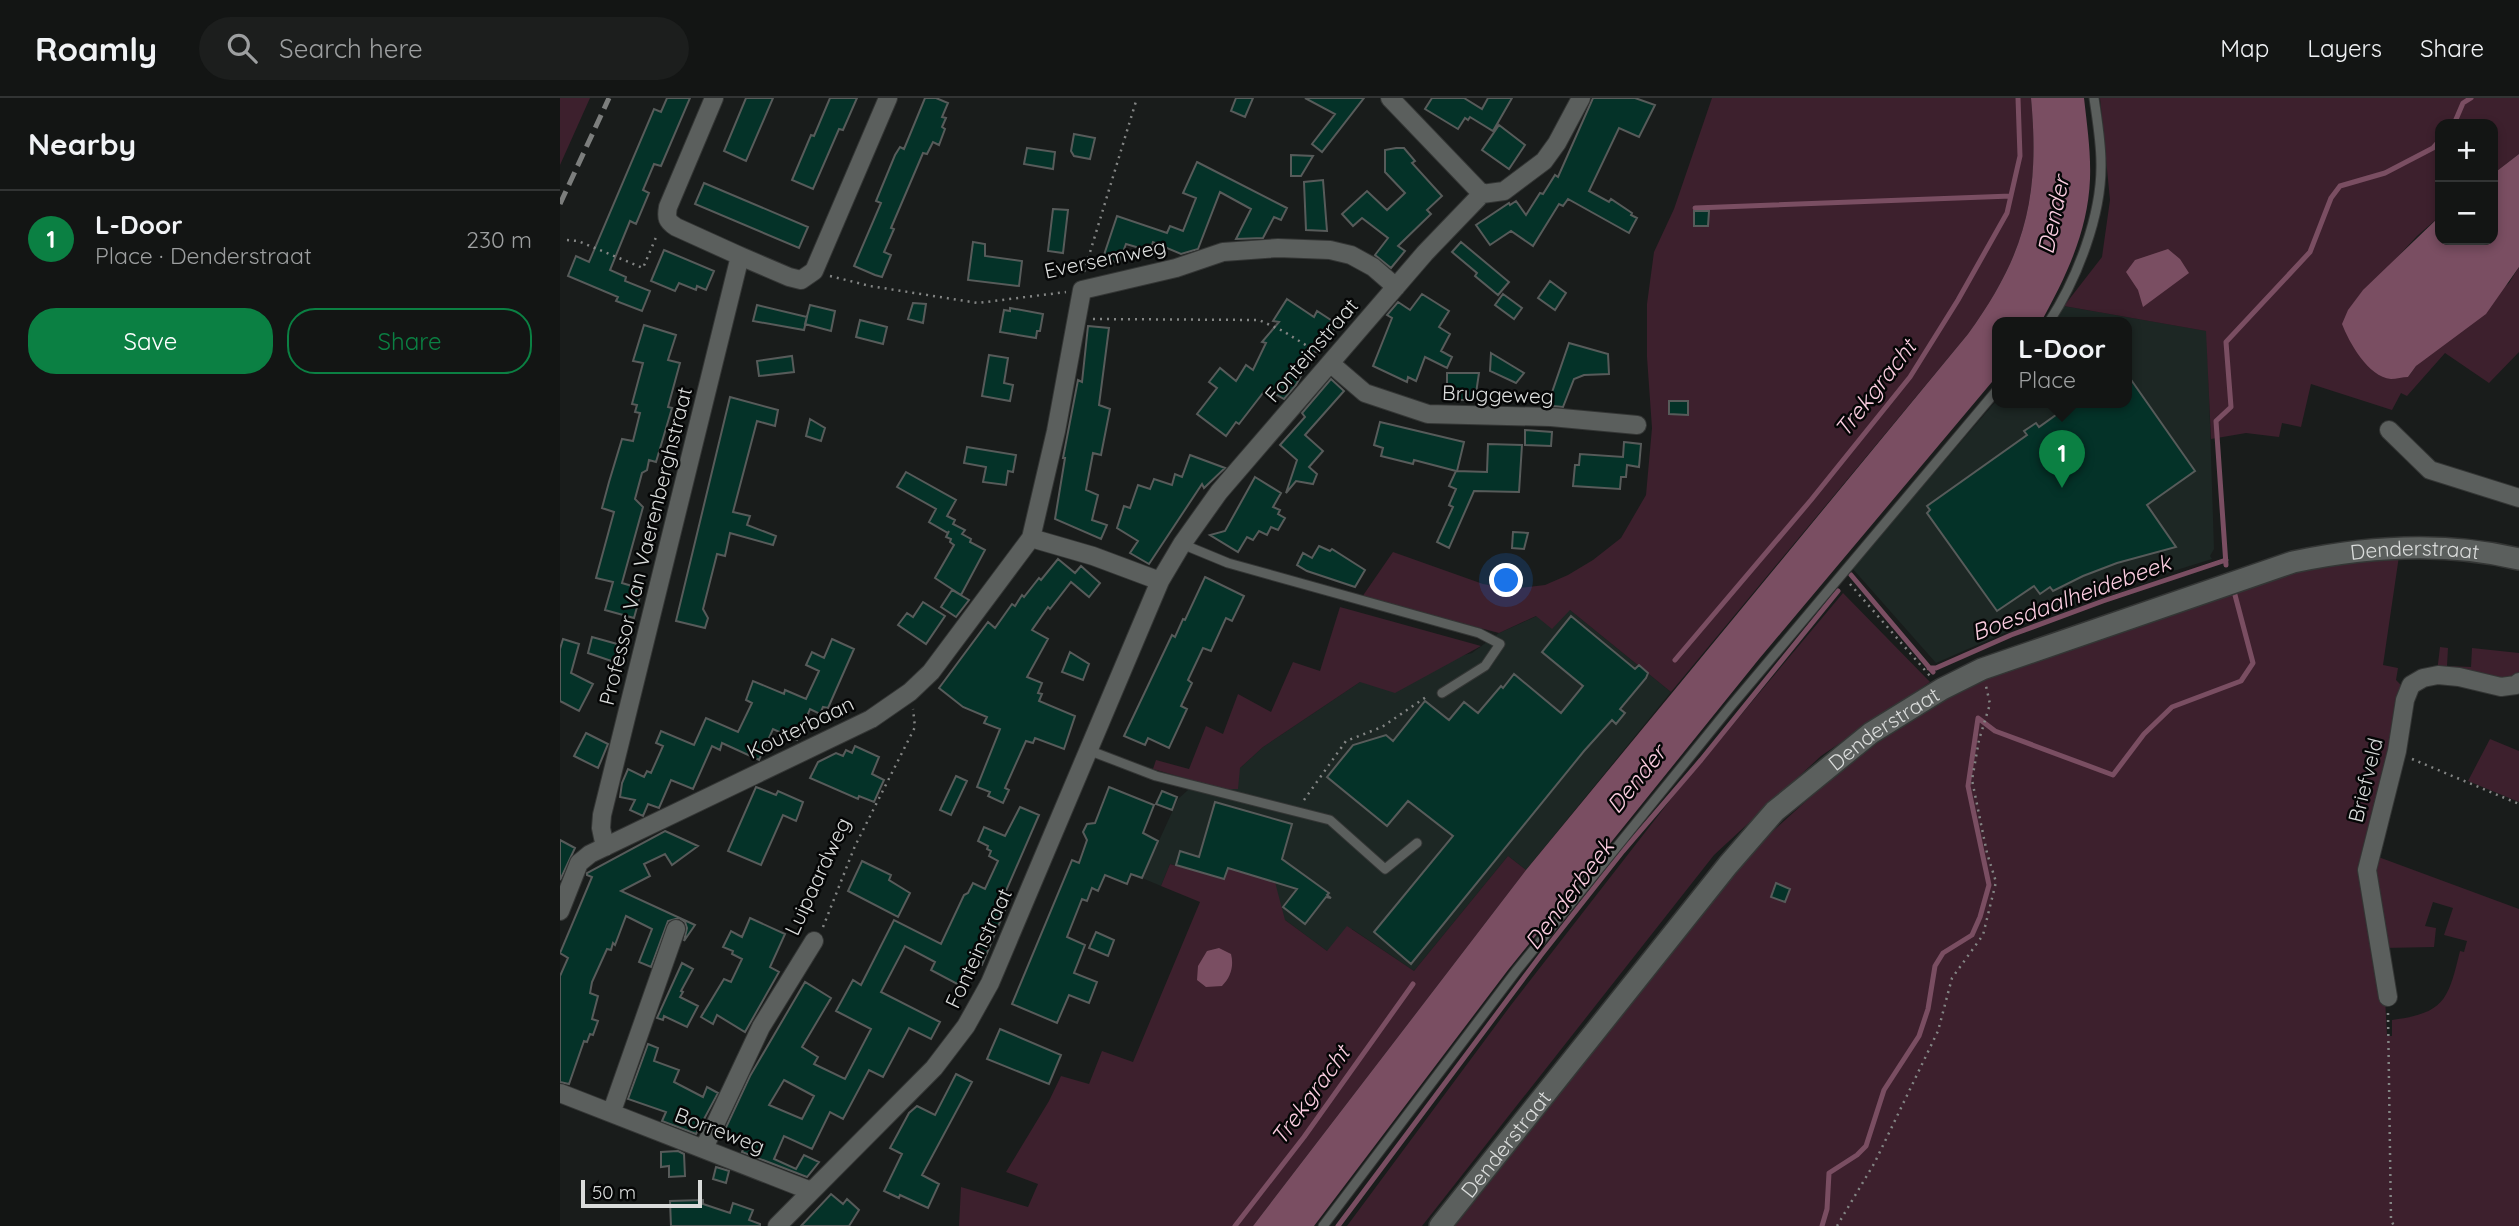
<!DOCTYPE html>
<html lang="en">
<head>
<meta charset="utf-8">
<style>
  body { margin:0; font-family:Quicksand,sans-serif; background:#1c1e1d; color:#f1f3f6 }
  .controls { position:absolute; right:21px; top:21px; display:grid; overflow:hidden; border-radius:14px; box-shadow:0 4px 10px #0003 }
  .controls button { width:63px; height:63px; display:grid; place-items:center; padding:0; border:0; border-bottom:2px solid #323434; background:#131514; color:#f1f3f6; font:35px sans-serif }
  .scale { position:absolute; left:21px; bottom:18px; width:121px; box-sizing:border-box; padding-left:7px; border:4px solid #dadcdb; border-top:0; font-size:19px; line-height:24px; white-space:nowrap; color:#dadcdb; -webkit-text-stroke:5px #050606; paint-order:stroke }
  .you { position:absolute; left:947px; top:483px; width:24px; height:24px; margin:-18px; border:5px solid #fff; border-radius:50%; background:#1a73e8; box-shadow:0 0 0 10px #1a73e833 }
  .badge { display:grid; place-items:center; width:46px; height:46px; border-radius:50%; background:#0b8043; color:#fff; font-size:23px; font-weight:700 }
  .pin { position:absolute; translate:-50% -58px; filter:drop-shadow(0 2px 4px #0008) }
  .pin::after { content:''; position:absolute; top:37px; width:24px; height:21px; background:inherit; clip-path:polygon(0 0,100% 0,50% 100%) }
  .popup { position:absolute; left:1432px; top:219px; width:140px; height:91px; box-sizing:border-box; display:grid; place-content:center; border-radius:14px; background:#131514; filter:drop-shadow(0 2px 5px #0005); font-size:23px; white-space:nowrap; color:#9d9fa0 }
  .popup b { font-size:26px; color:#f1f3f6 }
  .popup::after { content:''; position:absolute; left:50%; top:100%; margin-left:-14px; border:14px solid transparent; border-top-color:#131514 }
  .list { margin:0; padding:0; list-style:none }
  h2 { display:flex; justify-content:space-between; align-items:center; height:91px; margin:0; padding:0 28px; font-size:30px }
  h2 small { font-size:23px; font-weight:400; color:#9d9fa0 }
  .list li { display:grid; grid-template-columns:46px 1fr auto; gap:21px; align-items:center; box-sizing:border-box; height:98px; padding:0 28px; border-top:2px solid #323434 }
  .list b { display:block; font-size:26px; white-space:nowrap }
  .list p { margin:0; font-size:23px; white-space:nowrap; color:#9d9fa0 }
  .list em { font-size:23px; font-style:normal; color:#9d9fa0 }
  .actions { display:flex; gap:14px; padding:21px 28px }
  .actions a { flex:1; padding:16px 0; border:2px solid #0b8043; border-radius:28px; text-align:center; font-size:24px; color:#0b8043 }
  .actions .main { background:#0b8043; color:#fff }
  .icon { flex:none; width:38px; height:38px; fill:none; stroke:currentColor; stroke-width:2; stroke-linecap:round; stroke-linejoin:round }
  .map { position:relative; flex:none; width:1959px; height:1128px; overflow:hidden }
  header { display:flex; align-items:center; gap:42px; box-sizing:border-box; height:98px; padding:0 35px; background:#131514; border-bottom:2px solid #323434 }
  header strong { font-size:33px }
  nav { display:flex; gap:38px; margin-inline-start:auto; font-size:24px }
  .search { width:490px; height:63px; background:#1c1e1d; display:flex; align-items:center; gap:18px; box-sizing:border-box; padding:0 24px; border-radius:38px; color:#9d9fa0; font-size:26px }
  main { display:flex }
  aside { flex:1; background:#131514 }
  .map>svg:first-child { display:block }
  .built { fill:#1d2724 }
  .green { fill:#3d202d }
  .water { fill:#7a4e62 }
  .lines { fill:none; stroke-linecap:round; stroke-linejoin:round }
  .stream { stroke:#7a4e62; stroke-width:5 }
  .building { fill:#043228; stroke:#575b5a; stroke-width:2; fill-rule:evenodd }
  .lane-casing { stroke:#343635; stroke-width:11 }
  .street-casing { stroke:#343635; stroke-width:20 }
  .secondary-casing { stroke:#343635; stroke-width:24 }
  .path { stroke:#838584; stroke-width:2.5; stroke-dasharray:2 5; stroke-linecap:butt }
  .lane { stroke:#5b5f5d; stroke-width:9 }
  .street { stroke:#5b5f5d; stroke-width:18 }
  .secondary { stroke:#5b5f5d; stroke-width:21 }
  .rail { stroke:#7c7e7d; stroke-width:5; stroke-dasharray:14 7; stroke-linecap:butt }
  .labels { text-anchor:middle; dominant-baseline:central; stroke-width:5; stroke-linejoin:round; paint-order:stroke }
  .street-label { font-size:21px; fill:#dadcdb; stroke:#050606 }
  .water-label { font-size:23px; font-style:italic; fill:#fbcde0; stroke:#050606 }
</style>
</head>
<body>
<header>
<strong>Roamly</strong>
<div class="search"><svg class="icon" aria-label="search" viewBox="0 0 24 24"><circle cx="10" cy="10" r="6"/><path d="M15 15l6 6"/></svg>Search here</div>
<nav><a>Map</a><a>Layers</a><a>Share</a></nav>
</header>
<main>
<aside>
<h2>Nearby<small></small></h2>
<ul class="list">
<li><span class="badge">1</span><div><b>L-Door</b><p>Place · Denderstraat</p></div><em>230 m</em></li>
</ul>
<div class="actions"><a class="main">Save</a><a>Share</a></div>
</aside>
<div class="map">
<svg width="1959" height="1128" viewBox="0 0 1959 1128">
  <rect width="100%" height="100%" fill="#191c1b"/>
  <path class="built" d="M1504,208L1647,233L1654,451L1650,458L1652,461L1575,485L1465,526L1376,565L1292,470L1437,302L1567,304V224H1495Z
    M1010,512L1111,594L966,772L948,758L854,873L792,831L767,853L725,822L667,771L664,781L610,766L601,788L582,780L618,701L637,684L680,670L703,649L800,584L912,555L939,535L977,518Z"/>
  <path class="green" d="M0,0H30L0,67Z
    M1152,0H1471C1480,98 1466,156 1408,236L1111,594L1010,512L992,531L976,518L939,535L802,499L833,454L923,486L951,491L985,487L1008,477L1033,462L1061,440L1086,397L1092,330L1087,259V206L1094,154L1114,111Z
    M1540,0H1959V56L1933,76V26H1880V118L1857,138L1832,165L1848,279L1856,268L1949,185L1959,169V254L1929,285L1885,255L1847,298L1841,295L1832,312L1751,286L1741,329L1722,325L1719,339L1686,335L1651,341L1646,233L1504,208L1542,159L1550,102Z
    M1839,458L1823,567L1838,570L1836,582L1843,589L1806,751L1825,899L1827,938H1832V922C1885,915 1888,902 1900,853L1904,854L1907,843L1884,837L1893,810L1873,804L1865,828L1876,830L1874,849L1823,850L1813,757L1959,811V1128H895L1191,753L1299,655L1350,620L1428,579L1706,481L1752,469Z
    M1283,495L1370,584L1261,658L1154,757L862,1128H787L951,907L1118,692Z
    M780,509L921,548L835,595L800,584L703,649L680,670L678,691H662L593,671L596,662L629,671L646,628L663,636L678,596L711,614L733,564L760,573Z
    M1880,549L1888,550L1887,568L1911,569L1912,550L1959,555V578L1947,583L1877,574Z
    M1930,641L1959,653V704L1908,683Z
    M948,758L966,772L693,1128H399L401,1089L468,1109L478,1086L446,1074L489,1003L501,978L529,986L542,953L573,964L640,804L601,788L610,766L664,781L668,770L715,784L725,822L767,853L787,828L854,873Z"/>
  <path class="water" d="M1471,0H1524C1527,27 1531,54 1530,81C1528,133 1506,179 1481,224H1437V278L1199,561L948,872L754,1128H693L966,772L1408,236C1466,156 1480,98 1471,0Z
    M1959,56V169L1926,216L1856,268L1848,279C1843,279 1836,281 1831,281C1808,279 1789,244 1782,226L1788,212L1803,192L1880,118V142H1933V76Z
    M1608,151L1620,161L1629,175L1583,209L1578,192L1566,174L1575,162Z
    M659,850L671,856C674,868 671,879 662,888L646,889L637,882L638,868L647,853Z"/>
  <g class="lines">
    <path class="stream" d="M1894,26L1903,5L1911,0
      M1135,110L1451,98
      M1666,467L1656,323L1671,309L1666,244L1750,154L1771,100L1780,88L1825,75L1873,50L1880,42
      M1291,477L1373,574
      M1115,562L1251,402L1350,279L1398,202L1447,115L1460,58L1458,0
      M1369,570H1376L1451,537L1543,503L1666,462
      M675,1128L744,1039L853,886
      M778,1128L981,857L1063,753L1141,662L1278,493
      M1262,1128L1267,1111L1269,1075L1297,1057L1306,1048L1324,992L1359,938L1368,911L1375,868L1383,855L1412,837L1420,819L1429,787L1408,688L1418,620L1435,633L1553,677L1584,636L1612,609L1681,583L1693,565L1675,497"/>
  </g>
  <path class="building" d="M107,0H130L101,68L94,66L83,92L89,95L76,126L70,123L50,172L66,179L65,183L90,193L82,213L56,203L58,199L8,178L16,158L29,164L94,11L101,14Z
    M186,0H213L186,63L164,53Z
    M270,0H297L283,32L279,31L253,91L232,82L251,37L254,38Z
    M365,0H376L388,5L382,19L386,20L382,29L385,31L379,47L373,44L367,56L363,55L331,130L334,131L324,154L331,157L322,179L315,177L294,168L321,105L316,103L335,57L340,49L344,51Z
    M676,0H693L685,19L671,13Z
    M745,0H804L762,54L752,46L775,16Z
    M872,0H904L922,11L928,0H952L933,33L910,19L908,22L905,20L898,31L865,11Z
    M1033,0H1075L1095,7L1079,39L1059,30L1029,93L1049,104L1051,101L1072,115L1071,117L1077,120L1069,135L1008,101L1003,108L999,106L973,148L951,133L930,147L916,127L949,105L950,107L956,103L966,117L980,95L983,96L995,77L998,79Z
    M939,27L965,47L949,71L922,52Z
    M514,36L535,40L530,61L514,58L511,53Z
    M467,50L495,54L493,71L464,66Z
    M836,50H844L855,63L852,65L882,98L867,112L871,116L838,148L845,153L831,170L815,157L828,140L802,120L793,128L782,116L807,93L827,112L845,95L825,74V52Z
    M731,57L753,58L741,78H731Z
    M637,64L727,110L721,122L714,119L703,140L676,141L691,111L660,94L638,151L621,156L593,144L590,153L566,146L559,165L543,160L557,118L607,135L610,128L623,133L636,100L623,95Z
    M763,82L767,133L746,132L744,84Z
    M144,85L248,129L239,150L135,106Z
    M493,111L508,112L503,155L488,153Z
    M1134,113H1149L1148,128H1134Z
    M413,144L425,146V158L462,163L459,188L408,182Z
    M901,144L949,184L938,197L915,178L917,175L892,154Z
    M104,152L154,173L146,192L137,188L136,192L119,185L115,193L91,183Z
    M990,183L1006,195L995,212L978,200Z
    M862,196L889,213L879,229L890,236L881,253L892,259L887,270L865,259L856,283L848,279L847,284L813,268L832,220L827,217L838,204L850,212Z
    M943,196L962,210L954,221L935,207Z
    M727,201L754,219L757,213L777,226L761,254L756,251L736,287L724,301L706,291L679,326L676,324L666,338L637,316L657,290L649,284L660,270L676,283L686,267L693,272L706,245L702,244L719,224L713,223Z
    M353,205L366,206L363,225L348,221Z
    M197,207L247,219L244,232L193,223Z
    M250,207L275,213L271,233L245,226Z
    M450,210L483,216L480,233H477L476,240L440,234L444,212L450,213Z
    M300,222L327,229L323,246L296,239Z
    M84,227L116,237L108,262L120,265L108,309L112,310L96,364L89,362L87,372L82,375L75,401L83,409L62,485L82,491L74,520L45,512L53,484L36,480L54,414L42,410L49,384L62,341L73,343L80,315L75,314L77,307L72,306L83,265L73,263Z
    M528,228L549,230L539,307L550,311L541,357L533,355L526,392L538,397L532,422L547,427L541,441L495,421L505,360H503L518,282L522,284Z
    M1009,245L1048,256L1049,276L1024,277L1014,281L1003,309L993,308L988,306Z
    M931,255L964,275L956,285L930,273Z
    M429,257L448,260L444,285L453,287L450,303L422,298Z
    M232,258L234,274L199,278L197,263Z
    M887,275H919L915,302H887Z
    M1567,276L1635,373L1587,407L1616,449L1557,465L1523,478L1493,493L1490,489L1480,496L1474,488L1437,513L1367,415L1370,412L1367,408L1467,337L1464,333L1476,325L1479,329L1514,304H1567Z
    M771,281L784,293L745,337L763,353L749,369L757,376L753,386L736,383L726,395L737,362L720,347L745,319L742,315Z
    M170,299L218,312L215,328L197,323L173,414L190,418L187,427L216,438L213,447L170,435L165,458L157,456L143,511L148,520L145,530L116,523Z
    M1109,303H1128V317L1109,316Z
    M250,321L265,330L261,343L246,338Z
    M820,324L904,344L897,373L927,374L928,346L962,347L959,394L914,393L889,450L877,444L893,409L889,407L896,391L889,388L896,373L854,362L853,366L821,358L823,350L814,347Z
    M965,332L992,334L991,348L965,347Z
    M1064,344L1081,346L1079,369L1067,367L1066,379H1061L1060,391L1013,388L1015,367H1019L1020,356L1063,359Z
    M407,349L456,357L453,374L448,373L446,387L423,384L426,369L404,365Z
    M630,357L665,370L644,390L642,386L589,466L570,455L578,443L557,430L564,408L570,410L578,387L590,391L594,381L612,387L615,376L622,379Z
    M346,374L396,402L387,418L395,422L393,426L405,432L402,436L411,441L410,444L425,452L401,497L375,480L394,447L390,444L391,441L386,439L389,433L388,435L369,424L376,411L337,389Z
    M695,379L721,395L713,409L720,412L718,416L725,420L718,432L711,429L707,437L699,433L693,442L687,439L678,454L650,437L665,433Z
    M953,434L968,435L964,451L952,450Z
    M759,448L770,453L772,451L805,472L795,489L747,473L737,467L743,455L752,460Z
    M498,461L515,475L521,468L540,485L529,499L511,484L490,511L488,509L472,532L488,541L467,579L482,585L478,595L482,596L479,603L515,618L504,651L475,640L473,645L466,643L445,690L449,692L443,705L428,698L430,694L417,689L440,631L424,625L427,619L403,609L379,590L428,524L435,530L452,506L455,508L462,497L464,499L479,480L481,482Z
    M645,479L684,498L672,523L666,520L651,553L643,550L628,582L632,585L621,608L627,611L609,650L588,640L585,647L564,638L612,537L615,539L623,521L625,522Z
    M392,492L409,502L396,519L381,509Z
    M363,504L385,518L366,546L338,527L347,515L353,519Z
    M1011,518L1075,571L1079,567L1088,575L1086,580L1060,611L1065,615L1056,626L1052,622L1024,653L851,866L814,834L893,738L848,703L827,728L767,679L793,647L826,637L833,643L865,603L889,622L904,604L918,615L941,588L943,590L954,576L1001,615L1023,588L982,554Z
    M32,539L68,549L63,567L28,555Z
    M3,541L19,546L11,575L33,586L19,613L0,603V551Z
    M272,541L294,551L268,610L263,609L260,616L250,611L237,642L213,631L199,662L162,645L160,652L152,648L133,691L111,682L99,710L88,706L83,718L70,712L75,702L60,699L62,685L68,671L84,679L87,673L91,675L103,648L96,645L101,633L134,647L146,620L178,634L192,605L186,602L193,583L224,596L225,592L246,601L259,573L246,567L252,554L264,560Z
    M510,554L529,566L523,582L502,574Z
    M26,635L48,646L38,670L14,658Z
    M295,648L319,659L312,676L324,682L314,704L299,698L298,701L250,680L258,664L276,655L283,658L286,652L292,655Z
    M396,678L407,683L391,717L380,712Z
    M196,689L216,697L218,693L243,704L236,723L223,717L201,767L168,753Z
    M549,689L594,707L583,735L598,743L582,780L571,776L567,786L545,777L538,793L532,790L527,803L522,801L507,839L525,847L514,875L537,884L529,905L509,897L497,925L452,906L512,762L519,765L527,742L523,734L527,726L535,725Z
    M602,693L617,699L612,712L596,706Z
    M655,704L732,726L722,761L769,795L767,797L771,800L766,799L745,826L723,809L737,791L668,770L664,781L616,767L620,753L639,759Z
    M460,709L479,717L439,809L445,812L422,867L414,863L401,888L371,872L375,864L345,848L321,894L380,924L371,941L349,930L323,979L309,972L283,1021L270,1014L252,1051L224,1038L214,1061L236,1071L244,1057L259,1064L247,1079L182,1054L185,1047L162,1038L190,978L245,884L271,900L242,949L258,959L254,966L285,981L311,931L276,913L293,882L301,887L334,822L381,846L404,797L408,795L413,785L425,791L438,763L429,758L431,753L427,751L428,748L418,743L424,729L445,738ZM224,982L254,998L242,1021L209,1007Z
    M105,733L138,748L112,767L105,756L84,766L90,778L61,793L135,827L124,843L127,830L125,824L119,820L108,823L91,869L79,864L92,831L66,818L55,847L53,845L51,852L47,851L32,884L30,895L38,898L32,921L38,923L33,937L30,936L27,944L24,943L9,986L0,984V878L8,860L0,855L32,779L27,777V775Z
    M0,742L15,750L0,782Z
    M302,763L331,777L329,782L350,795L338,819L288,793Z
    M1216,785L1230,791L1225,804L1211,799Z
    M190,820L225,836L210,869L219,874L185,934L157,917L153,926L141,919L164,881L171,884L182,861L172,856L173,853L163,849L171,833L182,839Z
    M536,834L554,842L548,858L529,850Z
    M122,865L133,871L121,893L123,894L120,899L138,908L127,929L104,918L103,922L97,920Z
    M440,931L501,957L489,986L427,961Z
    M88,946L98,950L94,963L119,972L114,984L143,999L147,989L158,995L136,1036L102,1023L106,1014L68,1001Z
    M396,976L412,984L362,1077L379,1086L368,1110L340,1097L339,1100L324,1093L342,1056L330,1050L349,1015L357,1008L375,1017Z
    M118,1053L124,1056L125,1078L109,1079V1068L101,1069V1054Z
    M156,1069L169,1073L166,1085L153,1081Z
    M271,1096L283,1106L287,1101L299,1112L289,1128H241Z
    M143,1102V1106L170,1115L173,1105L193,1112L189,1122L200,1126V1128H111L110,1103Z"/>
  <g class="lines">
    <g class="lane-casing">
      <path id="lane" d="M1489,224C1517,181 1542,117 1541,65C1541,44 1537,21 1534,0
        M622,446L668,465L919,535L940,546L925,568L882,595
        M528,652L596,678L770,722L825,771L857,745
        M763,1128L957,872L1171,608L1437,292"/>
    </g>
    <g class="street-casing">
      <path id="street" d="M154,0L108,109C106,120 107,123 116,129L180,158
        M830,0L922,96
        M770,265L805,295L868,316L991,319L1077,327
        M1829,332L1870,372L1959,400
        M471,440L533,458L600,483
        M45,749L41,730L42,717L180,158L229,179L241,182L254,173L328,0
        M0,813L19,765L30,756L311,621L350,594L371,574L471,440L496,333L522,192L616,170L663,154L718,150L770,152L791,157L813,169L836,189
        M1828,899L1807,772L1837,653L1845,602L1851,587L1863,580L1878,577L1899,579L1941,589L1956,587L1959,584
        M0,995L251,1093
        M52,1013L116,831
        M144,1050L201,929L254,843
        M217,1128L374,970L406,928L430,885L600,483L622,446L659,394L865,155L915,103L922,96L944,93L984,63L997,45L1021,0"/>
    </g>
    <g class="secondary-casing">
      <g id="secondary">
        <path id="s1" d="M880,1128L1168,767L1215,713L1311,635L1382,591L1422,571L1733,464C1808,448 1884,443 1959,461"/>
      </g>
    </g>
    <path class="path" d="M7,142L18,143L83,170L97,137
      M524,174L577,0
      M270,178L310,188L418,205L506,194
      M533,221L699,222L723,233L757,254
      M1290,486L1370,578
      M1852,661L1959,706
      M744,702L786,643L822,629L869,597
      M263,829L295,748L355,629L353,611
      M1828,915L1831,1122L1834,1128
      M1277,1128L1315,1064L1378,933L1392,880L1423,837L1436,784L1427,755L1412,682L1419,642L1430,606L1426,588"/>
    <use href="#lane" class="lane"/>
    <use href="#street" class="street"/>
    <use href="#secondary" class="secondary"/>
    <path class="rail" d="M0,106L49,0"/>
  </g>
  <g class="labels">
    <g class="street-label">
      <text transform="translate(545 160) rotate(-12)">Eversemweg</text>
      <text transform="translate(751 252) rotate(-49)">Fonteinstraat</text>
      <text transform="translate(938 296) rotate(2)">Bruggeweg</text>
      <text transform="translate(85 448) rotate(-76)">Professor Van Vaerenberghstraat</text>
      <text stroke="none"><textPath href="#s1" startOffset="1237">Denderstraat</textPath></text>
      <text transform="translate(240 629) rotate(-26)">Kouterbaan</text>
      <text stroke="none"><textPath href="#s1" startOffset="670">Denderstraat</textPath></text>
      <text transform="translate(1805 682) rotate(-76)">Briefveld</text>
      <text transform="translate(257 778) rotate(-65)">Luipaardweg</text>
      <text transform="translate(418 850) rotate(-65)">Fonteinstraat</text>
      <text transform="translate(160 1032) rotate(21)">Borreweg</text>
      <text stroke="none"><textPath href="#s1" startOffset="105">Denderstraat</textPath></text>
    </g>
    <g class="water-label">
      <text transform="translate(1493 117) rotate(-78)">Dender</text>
      <text transform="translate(1315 290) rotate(-52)">Trekgracht</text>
      <text transform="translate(1511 499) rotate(-20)">Boesdaalheidebeek</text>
      <text transform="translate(1076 681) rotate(-51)">Dender</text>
      <text transform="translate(1009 796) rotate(-53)">Denderbeek</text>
      <text transform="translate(750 997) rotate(-54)">Trekgracht</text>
    </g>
  </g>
</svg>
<div class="controls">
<button>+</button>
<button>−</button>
</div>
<div class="scale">50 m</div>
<div class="you"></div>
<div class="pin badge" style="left:1502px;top:390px">1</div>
<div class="popup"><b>L-Door</b>Place</div>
</div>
</main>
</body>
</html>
